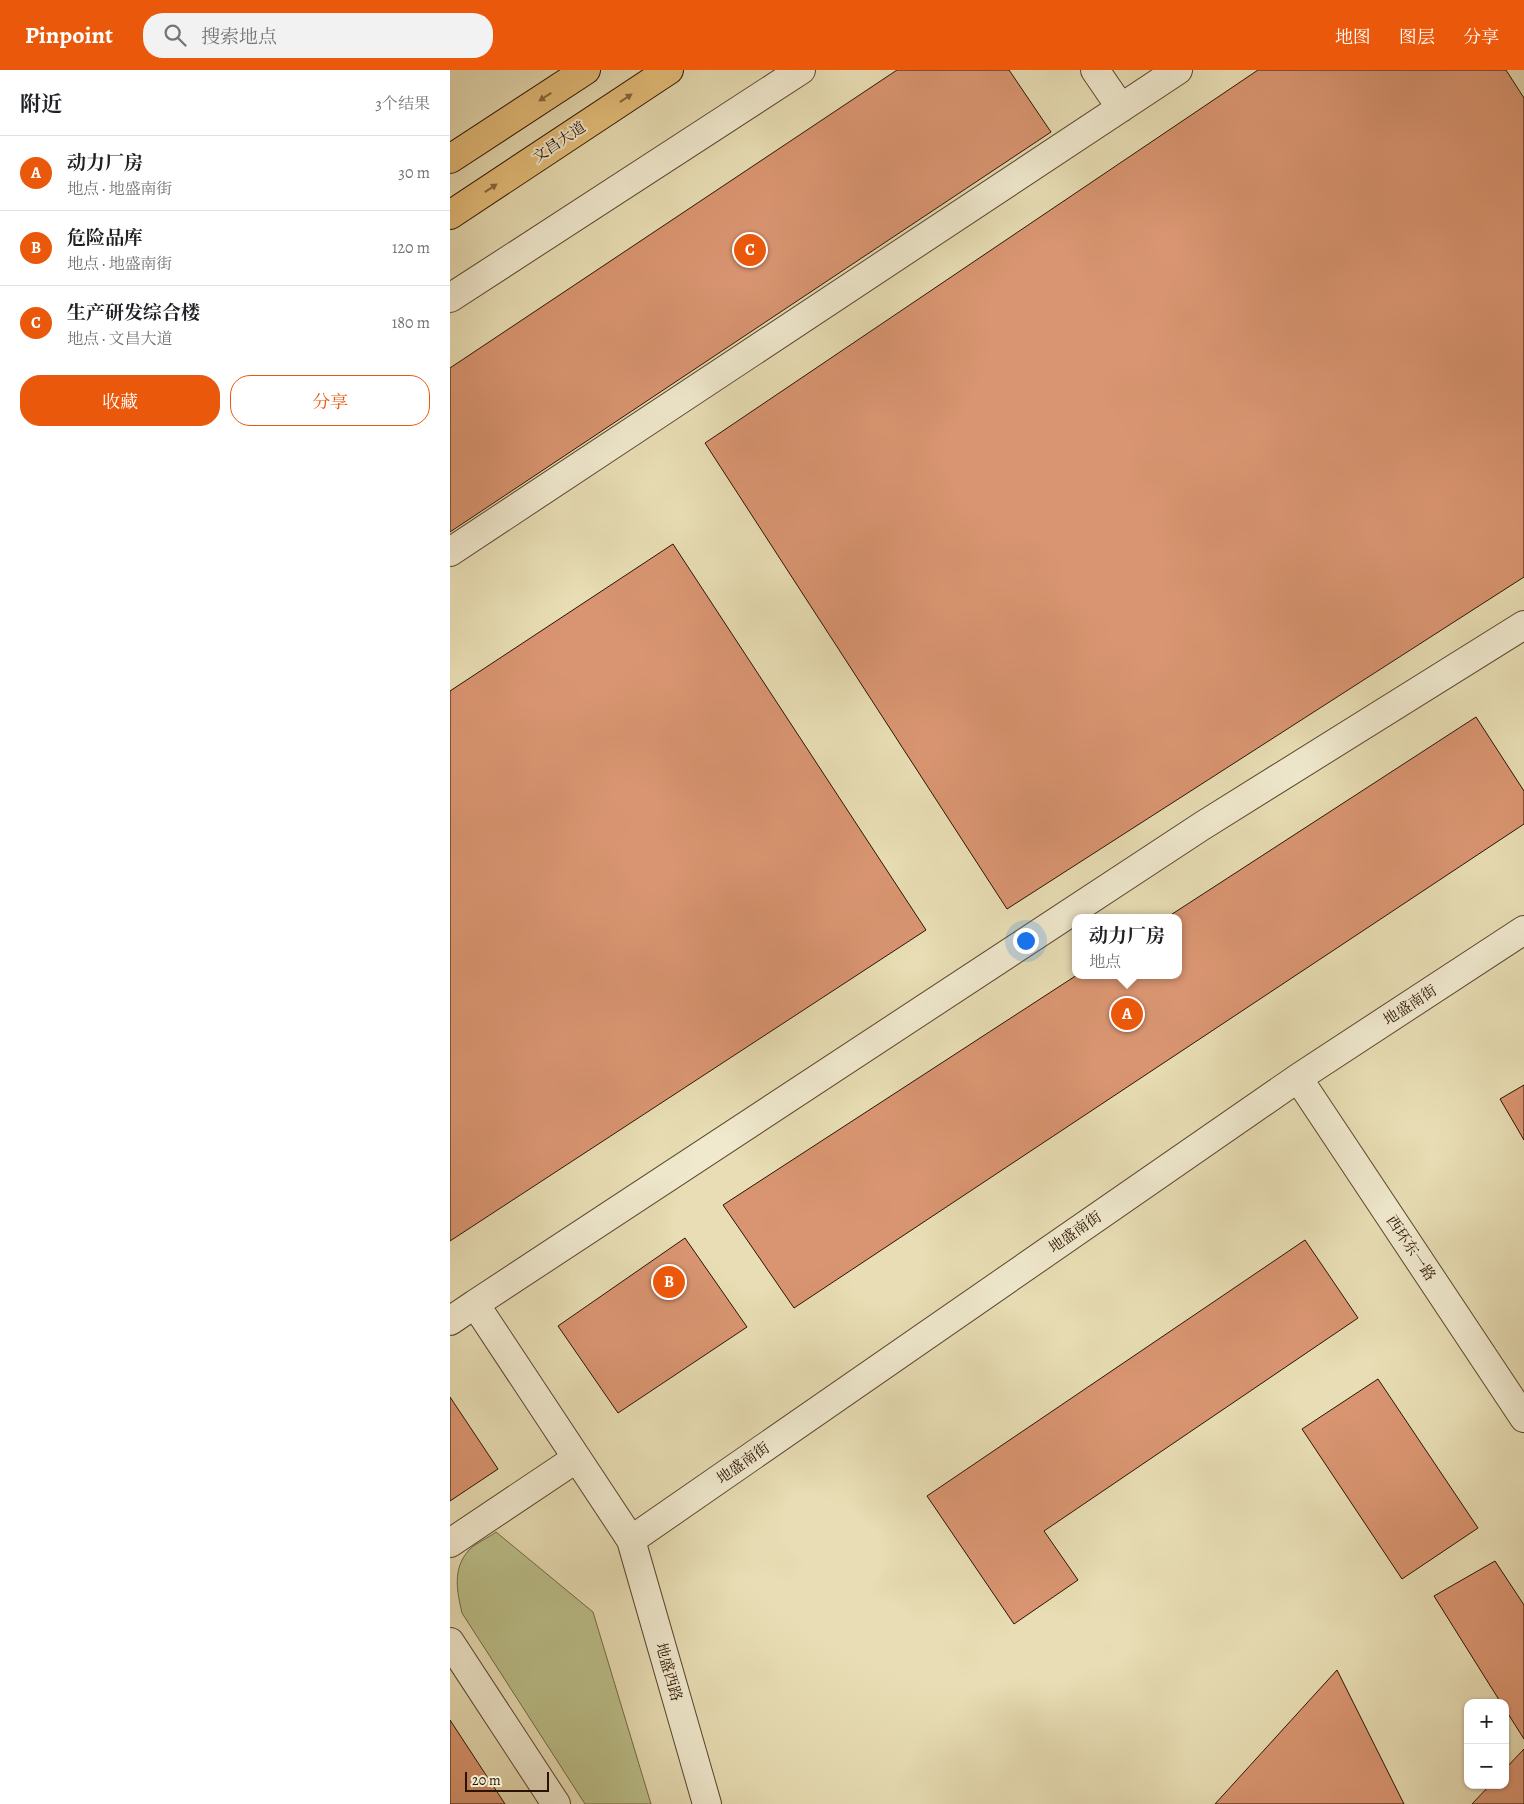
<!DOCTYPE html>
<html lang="zh">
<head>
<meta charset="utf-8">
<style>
  body { margin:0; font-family:Alegreya,"Noto Serif SC",serif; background:#f2f2f2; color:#202124 }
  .controls { position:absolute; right:15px; bottom:15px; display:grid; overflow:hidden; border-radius:10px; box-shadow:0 1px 4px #0004 }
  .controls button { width:45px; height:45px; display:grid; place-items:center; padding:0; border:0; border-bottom:1px solid #e0e0e0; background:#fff; color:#202124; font:25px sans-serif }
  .scale { position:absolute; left:15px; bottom:12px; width:84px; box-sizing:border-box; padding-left:5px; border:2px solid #2c1300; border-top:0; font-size:14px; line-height:18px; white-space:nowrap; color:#2c1300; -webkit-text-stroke:4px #f0e9ce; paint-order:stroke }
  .you { position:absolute; left:575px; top:870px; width:18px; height:18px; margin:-12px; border:4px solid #fff; border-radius:50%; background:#1a73e8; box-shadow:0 0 0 8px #1a73e833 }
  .badge { display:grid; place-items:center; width:32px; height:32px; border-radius:50%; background:#ea580c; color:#fff; font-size:16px; font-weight:700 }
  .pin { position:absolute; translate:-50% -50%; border:2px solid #fff; box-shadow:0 1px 5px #0006 }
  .popup { position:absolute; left:622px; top:844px; width:110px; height:65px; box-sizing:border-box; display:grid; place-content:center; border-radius:10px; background:#fff; filter:drop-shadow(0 1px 4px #0005); font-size:16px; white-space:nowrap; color:#757577 }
  .popup b { font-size:19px; color:#202124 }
  .popup::after { content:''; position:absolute; left:50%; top:100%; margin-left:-10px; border:10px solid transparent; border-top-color:#fff }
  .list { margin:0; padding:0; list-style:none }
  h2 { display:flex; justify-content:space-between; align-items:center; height:65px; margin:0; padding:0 20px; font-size:21px }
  h2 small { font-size:16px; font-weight:400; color:#757577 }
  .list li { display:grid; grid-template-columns:32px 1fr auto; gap:15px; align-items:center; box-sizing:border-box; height:75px; padding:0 20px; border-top:1px solid #e0e0e0 }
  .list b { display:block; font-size:19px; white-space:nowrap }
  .list p { margin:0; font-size:16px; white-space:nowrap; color:#757577 }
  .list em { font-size:16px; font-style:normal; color:#757577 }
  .actions { display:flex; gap:10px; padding:15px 20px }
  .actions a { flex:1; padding:11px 0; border:1px solid #ea580c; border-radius:20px; text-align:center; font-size:18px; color:#ea580c }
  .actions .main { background:#ea580c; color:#fff }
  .icon { flex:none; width:28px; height:28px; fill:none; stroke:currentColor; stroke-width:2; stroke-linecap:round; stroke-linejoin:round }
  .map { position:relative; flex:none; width:1074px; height:1734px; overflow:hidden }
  header { display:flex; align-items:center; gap:30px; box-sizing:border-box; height:70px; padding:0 25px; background:#ea580c; color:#fff }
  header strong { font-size:24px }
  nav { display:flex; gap:28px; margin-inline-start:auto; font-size:18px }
  .search { width:350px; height:45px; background:#f2f2f2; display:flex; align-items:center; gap:12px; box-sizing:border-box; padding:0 18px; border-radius:20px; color:#757577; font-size:19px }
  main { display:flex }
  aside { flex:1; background:#fff }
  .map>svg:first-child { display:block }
  .green { fill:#bbbf8a; stroke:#746945 }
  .building { fill:#d99571; stroke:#2c1300 }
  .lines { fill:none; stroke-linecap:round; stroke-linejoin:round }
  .minor-casing { stroke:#5b462d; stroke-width:30 }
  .major-casing { stroke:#2c1300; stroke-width:30 }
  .minor { stroke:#f0e9ce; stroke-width:28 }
  .major { stroke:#e4be7a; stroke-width:28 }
  .oneway { fill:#88683d }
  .labels { text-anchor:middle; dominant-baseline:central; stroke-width:4; stroke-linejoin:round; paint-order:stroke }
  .street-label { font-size:15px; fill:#2c1300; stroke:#f0e9ce }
</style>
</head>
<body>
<header>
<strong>Pinpoint</strong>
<div class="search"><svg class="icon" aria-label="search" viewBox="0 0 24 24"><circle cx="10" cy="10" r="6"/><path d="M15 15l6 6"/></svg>搜索地点</div>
<nav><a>地图</a><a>图层</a><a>分享</a></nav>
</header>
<main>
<aside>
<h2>附近<small>3个结果</small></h2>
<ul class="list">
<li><span class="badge">A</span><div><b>动力厂房</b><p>地点 · 地盛南街</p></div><em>30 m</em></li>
<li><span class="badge">B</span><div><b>危险品库</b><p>地点 · 地盛南街</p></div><em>120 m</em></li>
<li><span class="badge">C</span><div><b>生产研发综合楼</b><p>地点 · 文昌大道</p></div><em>180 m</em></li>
</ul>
<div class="actions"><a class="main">收藏</a><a>分享</a></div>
</aside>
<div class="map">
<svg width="1074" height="1734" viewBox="0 0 1074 1734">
  <rect width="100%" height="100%" fill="#e8ddb4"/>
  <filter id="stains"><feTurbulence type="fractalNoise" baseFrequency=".004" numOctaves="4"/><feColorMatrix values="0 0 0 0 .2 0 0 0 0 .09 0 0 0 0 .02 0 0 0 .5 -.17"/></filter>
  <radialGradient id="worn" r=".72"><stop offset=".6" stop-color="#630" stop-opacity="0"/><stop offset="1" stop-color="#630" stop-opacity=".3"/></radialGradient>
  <path class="green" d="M46,1462L143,1542L201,1734H135L12,1543C7,1521 2,1499 19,1480C26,1473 38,1468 46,1462Z"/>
  <path class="building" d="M447,0H559L601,62L0,462V298Z
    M808,0H1056L1074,28V507L557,839L255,373Z
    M223,474L476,860L0,1171V621Z
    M1026,647L1074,721V754L344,1238L273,1135L627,905H728V848H716Z
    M1074,1015V1070L1050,1029Z
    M235,1168L297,1257L168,1343L108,1256Z
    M855,1170L908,1248L594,1461L628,1510L564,1554L477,1426Z
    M928,1309L1028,1458L952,1509L852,1359Z
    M0,1327L48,1399L0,1431Z
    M1045,1491L1074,1535V1669L1055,1639V1633H1051L984,1526Z
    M887,1600L954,1734H765Z
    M0,1650L55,1734H0Z
    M1074,1679V1734H1022L1040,1715H1055V1699Z"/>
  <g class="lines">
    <g class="minor-casing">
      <path id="minor" d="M645,0L671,38
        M0,228L351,0
        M0,482L728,0
        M848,1008L1074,1348
        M0,1251L25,1234
        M181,1470L848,1008L1074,860
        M0,1473L127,1388
        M0,1572L106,1734
        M257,1734L181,1470L25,1234L752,756L1074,555"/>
    </g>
    <g class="major-casing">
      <path id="major" d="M0,89L136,0
        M0,145L219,0"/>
    </g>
    <use href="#minor" class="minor"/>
    <use href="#major" class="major"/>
  </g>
  <defs><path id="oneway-solid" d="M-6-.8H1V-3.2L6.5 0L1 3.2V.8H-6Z" transform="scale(1.25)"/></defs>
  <g class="oneway">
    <use href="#oneway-solid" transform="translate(95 27) rotate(147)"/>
    <use href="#oneway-solid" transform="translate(176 28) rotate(-34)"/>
    <use href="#oneway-solid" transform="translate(41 118) rotate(-34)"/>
  </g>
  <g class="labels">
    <g class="street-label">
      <text transform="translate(109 72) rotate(-34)">文昌大道</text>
      <text transform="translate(960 935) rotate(-33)">地盛南街</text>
      <text transform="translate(625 1162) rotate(-35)">地盛南街</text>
      <text transform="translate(961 1178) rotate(56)">西环东一路</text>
      <text transform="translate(293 1393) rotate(-35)">地盛南街</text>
      <text transform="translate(219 1602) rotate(74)">地盛西路</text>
    </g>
  </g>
  <rect width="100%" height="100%" filter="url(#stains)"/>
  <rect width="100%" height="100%" fill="url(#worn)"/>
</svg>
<div class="controls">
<button>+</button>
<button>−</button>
</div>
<div class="scale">20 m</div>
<div class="you"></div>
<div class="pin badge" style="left:677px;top:944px">A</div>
<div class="popup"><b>动力厂房</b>地点</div>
<div class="pin badge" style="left:219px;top:1212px">B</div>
<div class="pin badge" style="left:300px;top:180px">C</div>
</div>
</main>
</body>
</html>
